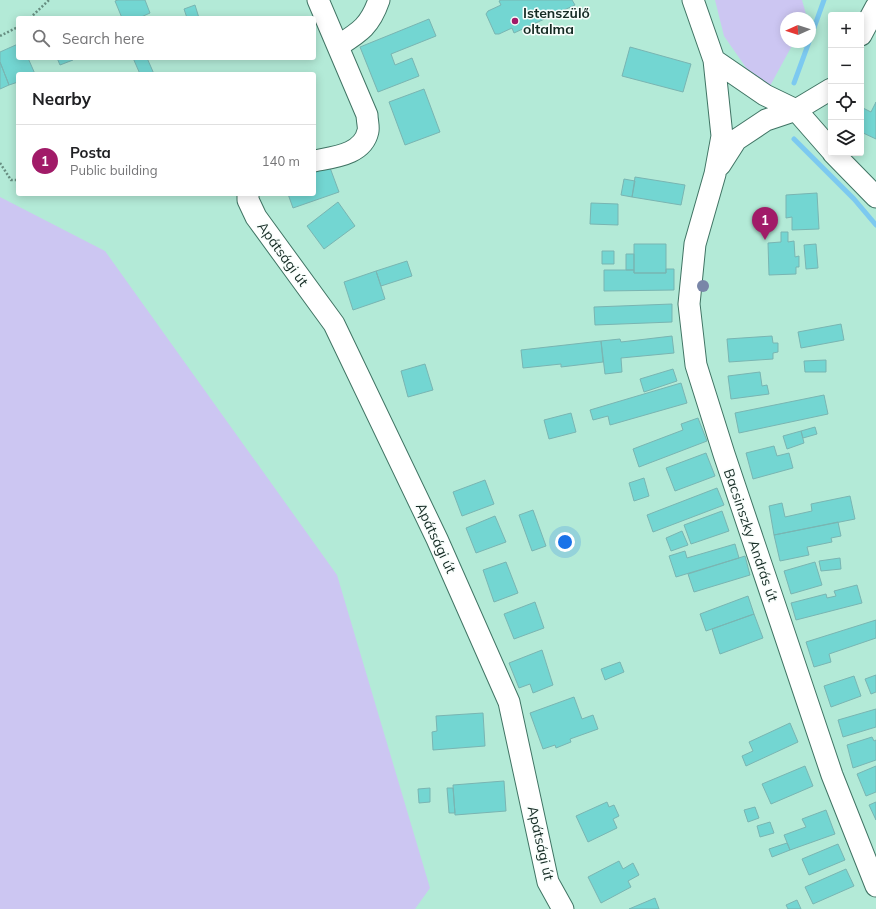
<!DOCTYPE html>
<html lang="en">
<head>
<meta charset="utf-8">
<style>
  body { margin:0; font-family:Mulish,sans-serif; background:#f2f2f2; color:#202124 }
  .controls { position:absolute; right:12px; top:12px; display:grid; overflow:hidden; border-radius:4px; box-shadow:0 2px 10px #0003 }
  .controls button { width:36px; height:36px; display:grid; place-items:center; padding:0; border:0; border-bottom:1px solid #e0e0e0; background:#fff; color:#202124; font:20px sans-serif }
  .compass { position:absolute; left:780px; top:12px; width:36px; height:36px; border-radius:50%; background:#fff; box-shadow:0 2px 10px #0003; rotate:267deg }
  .you { position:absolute; left:565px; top:542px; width:14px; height:14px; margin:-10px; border:3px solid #fff; border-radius:50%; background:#1a73e8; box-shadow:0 0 0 6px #1a73e833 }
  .badge { display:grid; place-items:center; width:26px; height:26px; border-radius:50%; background:#a11b68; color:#fff; font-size:13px; font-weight:700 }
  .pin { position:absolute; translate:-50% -33px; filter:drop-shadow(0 1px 2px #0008) }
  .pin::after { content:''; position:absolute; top:21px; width:14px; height:12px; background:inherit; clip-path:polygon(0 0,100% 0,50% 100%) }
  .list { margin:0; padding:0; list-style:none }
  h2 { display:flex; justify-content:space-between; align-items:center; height:52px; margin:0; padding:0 16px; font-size:17px }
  h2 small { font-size:13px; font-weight:400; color:#757577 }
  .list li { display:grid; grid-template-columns:26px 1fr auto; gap:12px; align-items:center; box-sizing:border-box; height:72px; padding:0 16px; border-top:1px solid #e0e0e0 }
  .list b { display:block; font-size:15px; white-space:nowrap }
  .list p { margin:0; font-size:13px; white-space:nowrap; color:#757577 }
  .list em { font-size:13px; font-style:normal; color:#757577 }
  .icon { flex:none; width:22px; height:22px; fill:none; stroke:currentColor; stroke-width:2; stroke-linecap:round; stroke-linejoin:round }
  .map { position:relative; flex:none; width:876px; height:909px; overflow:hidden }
  .search { position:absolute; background:#fff; box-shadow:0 2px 10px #0003; left:16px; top:16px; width:300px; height:44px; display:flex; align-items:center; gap:10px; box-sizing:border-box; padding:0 14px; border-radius:4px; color:#757577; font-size:15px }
  .panel { position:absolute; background:#fff; box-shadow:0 2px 10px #0003; left:16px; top:72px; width:300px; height:124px; border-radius:4px }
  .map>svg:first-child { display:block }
  .green { fill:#ccc6f2 }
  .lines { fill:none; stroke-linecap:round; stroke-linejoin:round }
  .stream { stroke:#7cc9f0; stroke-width:5 }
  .building { fill:#73d6d2; stroke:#79b5b2 }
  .minor-casing { stroke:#407464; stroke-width:23 }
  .path { stroke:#678e81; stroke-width:2.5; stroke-dasharray:2 2; stroke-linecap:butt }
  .minor { stroke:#fff; stroke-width:21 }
  .tree { fill:#7986a8 }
  .poi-dot { fill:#a11b68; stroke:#f9fefc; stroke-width:1.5 }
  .labels { text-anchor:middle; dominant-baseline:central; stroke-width:3; stroke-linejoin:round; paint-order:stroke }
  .poi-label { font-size:14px; font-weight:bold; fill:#152b24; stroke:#f9fefc; text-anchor:start }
  .street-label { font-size:14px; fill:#152b24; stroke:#f9fefc }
</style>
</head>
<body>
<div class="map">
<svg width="876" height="909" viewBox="0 0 876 909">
  <rect width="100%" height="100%" fill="#b3ead7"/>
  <path class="green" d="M715,0H802L807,18H786V42H794L765,95L724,36Z
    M0,197L105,251L337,575L430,888L415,909H0Z"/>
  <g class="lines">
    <path class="stream" d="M810,39L824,0
      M794,83L809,42
      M794,139L854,199L876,225"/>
  </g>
  <path class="building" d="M118,0H145L150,13L139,18H122L115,1Z
    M501,0H572L575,5L514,33L512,28L499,34H495L486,14L488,11L501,5L499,1Z
    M195,5L199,18H187L184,9Z
    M429,19L436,36L391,54L395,65L412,58L419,76L378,92L360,47Z
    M18,44V58H28L35,74H18V82L9,85L0,62V52Z
    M630,47L691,64L683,92L622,76Z
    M57,58H72L73,60L60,65Z
    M133,58H147L154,74H140Z
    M0,62L9,85L0,89Z
    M424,89L440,132L405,145L389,102Z
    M876,102V139L861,132V107L871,112Z
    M329,165L339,192L293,208L288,194H314V170Z
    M635,177L685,185L681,205L632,197Z
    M624,179L635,181L632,197L621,195Z
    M817,193L819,229L792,230V217L786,218V195Z
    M338,202L355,226L324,249L307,226Z
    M591,203L618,204V225L590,224Z
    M781,232H788V242L794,241L795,257L799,256V267H796V274L769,275L768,243L781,242Z
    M634,244H666V273H634Z
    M816,244L818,268L806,269L804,245Z
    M602,251H614V264H602Z
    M626,254H634V270H626Z
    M407,261L412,276L381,286L376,271Z
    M666,269H674V290L604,291V270H634V273H666Z
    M376,271L385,299L353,310L344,282Z
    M672,304V322L595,325L594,307Z
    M841,324L844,340L801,348L798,332Z
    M672,336L674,353L621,358L622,372L605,374L601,341L620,339L621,342Z
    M772,336L773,343H778V352L773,353V359L729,362L727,339Z
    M601,341L603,362L561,367V364L523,368L521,350Z
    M826,360V372H805L804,361Z
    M425,364L433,390L408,397L401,371Z
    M673,369L677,381L644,392L640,379Z
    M760,372L762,386L767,385L769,394L731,399L728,376Z
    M681,383L687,403L610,425L608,416L593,420L590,410Z
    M824,395L828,414L739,433L735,413Z
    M571,413L576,432L549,439L544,420Z
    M698,418L707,441L639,467L633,449L683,430L681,424Z
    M815,427L817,434L803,438L801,431Z
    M801,431L804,443L787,449L783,436Z
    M774,446L777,456L789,453L793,468L753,479L746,453Z
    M706,453L715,476L675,491L666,468Z
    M644,478L649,496L634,501L629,483Z
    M485,480L494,504L462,516L453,492Z
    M717,488L724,505L653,532L647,515Z
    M850,496L855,519L774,535L769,506L782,503L785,517L812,511L811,504Z
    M533,510L546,546L532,551L519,515Z
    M722,511L729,531L691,544L684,525Z
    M495,516L506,542L476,553L466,528Z
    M838,522L841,536L831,538L832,542L807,547L809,555L780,561L774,535Z
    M682,531L688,545L671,551L666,538Z
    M735,544L739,558L676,577L669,556L685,551L687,558Z
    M745,556L750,575L694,592L688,574Z
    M840,558L841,569L821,571L819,561Z
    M506,562L518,593L494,602L483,570Z
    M815,562L822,585L791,594L784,571Z
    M857,585L862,603L796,620L791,603L826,594L827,598L836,596L834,591Z
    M748,596L754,614L706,631L700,614Z
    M535,602L544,628L514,639L504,614Z
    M754,614L763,638L720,654L712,629Z
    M876,620V638L829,654L831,662L814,667L806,642Z
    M542,650L553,685L533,693L530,684L519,688L509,663Z
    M620,662L624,672L605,680L601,669Z
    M876,675V692L871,694L865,679Z
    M854,676L861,696L831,707L824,686Z
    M574,697L582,719L593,715L598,729L570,739L571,742L556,748L555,745L543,749L530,713Z
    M876,709V727L843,737L838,720Z
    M483,713L485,746L433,750L432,732L437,731L436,716Z
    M790,723L798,742L746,766L742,756L753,751L749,742Z
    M872,737L874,741L876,740V760L853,768L847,745Z
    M805,766L813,786L771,804L762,784Z
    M876,766V792L866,796L857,774Z
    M504,781L506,811L455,815L453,785Z
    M430,788V802L419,803L418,789Z
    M447,788H453L455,813H449Z
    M607,802L609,807L614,805L619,816L613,819L617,828L588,842L576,816Z
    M876,802V820L869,805Z
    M755,807L759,818L748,822L744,810Z
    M826,810L835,834L790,850L784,835L806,827L802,819Z
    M770,822L774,833L760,837L757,826Z
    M787,843L790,850L772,857L769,849Z
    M838,844L845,860L809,875L802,859Z
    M619,861L623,869L633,863L639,875L628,881L631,887L601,903L588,877Z
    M846,869L854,886L813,904L805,887Z
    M655,898L659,909H629Z
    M797,900L801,909H788L786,905Z"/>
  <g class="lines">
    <g class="minor-casing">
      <path id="minor" d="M693,0L714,60L722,136L715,174L695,244L689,304L696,365L724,454L832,775L876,886
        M861,35L876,7
        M338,46C360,32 370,26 379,0
        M714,60L765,95L796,110L831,150
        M833,153L876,197
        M314,161C333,157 363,155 368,131C369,127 367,120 367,115L318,0
        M720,165L736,140L766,120L796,110L831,89
        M248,194V200L256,217L334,324L437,539L509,702L548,882L563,909"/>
    </g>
    <path class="path" d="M30,18L49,0
      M0,36L18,27
      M0,163L11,180H18"/>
    <use href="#minor" class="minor"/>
  </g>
  <circle class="tree" cx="703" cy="286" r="6"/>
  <circle class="poi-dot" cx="515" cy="21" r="4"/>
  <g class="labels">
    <g class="poi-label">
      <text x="523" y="13">Istenszülő<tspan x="523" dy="16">oltalma</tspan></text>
    </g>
    <g class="street-label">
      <text transform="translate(283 254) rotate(54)">Apátsági út</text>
      <text transform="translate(751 535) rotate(71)">Bacsinszky András út</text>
      <text transform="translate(436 538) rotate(65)">Apátsági út</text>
      <text transform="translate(541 843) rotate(77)">Apátsági út</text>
    </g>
  </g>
</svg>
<div class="controls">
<button>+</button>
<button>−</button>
<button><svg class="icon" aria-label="locate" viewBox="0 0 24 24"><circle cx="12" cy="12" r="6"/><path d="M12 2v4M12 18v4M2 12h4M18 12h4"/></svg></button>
<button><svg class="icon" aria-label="layers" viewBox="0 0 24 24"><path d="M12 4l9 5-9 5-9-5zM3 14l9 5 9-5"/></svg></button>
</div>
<svg class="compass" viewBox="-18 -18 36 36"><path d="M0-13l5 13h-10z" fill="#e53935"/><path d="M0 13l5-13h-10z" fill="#757577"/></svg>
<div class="you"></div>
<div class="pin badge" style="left:765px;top:240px">1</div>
<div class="search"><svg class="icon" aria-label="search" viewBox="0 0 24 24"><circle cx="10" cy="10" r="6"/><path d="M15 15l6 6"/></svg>Search here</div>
<section class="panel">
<h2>Nearby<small></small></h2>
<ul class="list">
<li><span class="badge">1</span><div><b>Posta</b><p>Public building</p></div><em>140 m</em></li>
</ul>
</section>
</div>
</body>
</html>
